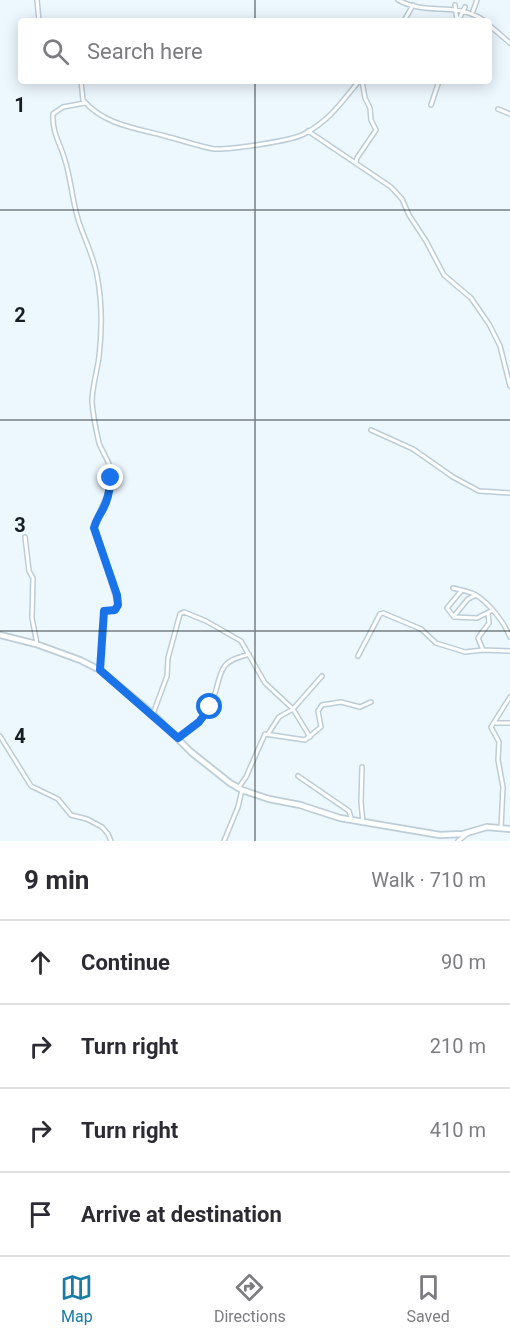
<!DOCTYPE html>
<html lang="en">
<head>
<meta charset="utf-8">
<style>
  body { margin:0; font-family:Roboto,sans-serif; background:#f2f2f3; color:#2b2b33 }
  .stop { position:absolute; width:18px; height:18px; margin:-14px; border:4px solid #1a73e8; border-radius:50%; background:#fff }
  .stop.end { background:#1a73e8; border-color:#fff; box-shadow:0 2px 6px #0008 }
  .list { margin:0; padding:0; list-style:none }
  h2 { display:flex; justify-content:space-between; align-items:center; height:78px; margin:0; padding:0 24px; font-size:26px }
  h2 small { font-size:20px; font-weight:400; color:#7c7c81 }
  .list li { display:grid; grid-template-columns:39px 1fr auto; gap:18px; align-items:center; box-sizing:border-box; height:84px; padding:0 24px; border-top:2px solid #e1e1e2 }
  .list b { display:block; font-size:22px; white-space:nowrap }
  .list em { font-size:20px; font-style:normal; color:#7c7c81 }
  .icon { flex:none; width:33px; height:33px; fill:none; stroke:currentColor; stroke-width:2; stroke-linecap:round; stroke-linejoin:round }
  .map { position:relative; flex:none; width:510px; height:841px; overflow:hidden }
  .search { position:absolute; background:#fff; box-shadow:0 3px 15px #0003; left:18px; right:18px; top:18px; height:66px; display:flex; align-items:center; gap:15px; box-sizing:border-box; padding:0 21px; border-radius:6px; color:#7c7c81; font-size:22px }
  .sheet { height:414px; background:#fff }
  nav { display:flex; justify-content:space-around; align-items:center; box-sizing:border-box; height:84px; border-top:2px solid #e1e1e2; background:#fff; font-size:16px; color:#7c7c81 }
  nav a { display:grid; justify-items:center; gap:3px }
  nav .on { color:#197ba7 }
  .map>svg:first-child { display:block }
  .lines { fill:none; stroke-linecap:round; stroke-linejoin:round }
  .street-casing { stroke:#bccdd8; stroke-width:6 }
  .secondary-casing { stroke:#bccdd8; stroke-width:8 }
  .street { stroke:#fff; stroke-width:3 }
  .secondary { stroke:#fff; stroke-width:4.5 }
  .route { stroke:#1a73e8; stroke-width:8 }
  .grid { fill:none; stroke:#171e21; stroke-width:1.5; stroke-opacity:0.55 }
  .grid-label { font-size:20px; text-anchor:middle; font-weight:bold; fill:#171e21; stroke:#edf7fe; stroke-width:5; stroke-linejoin:round; paint-order:stroke }
</style>
</head>
<body>
<div class="map">
<svg width="510" height="841" viewBox="0 0 510 841">
  <rect width="100%" height="100%" fill="#edf7fe"/>
  <g class="lines">
    <g class="street-casing">
      <path id="street" d="M37,0L39,21
        M398,0C430,17 454,0 485,21
        M455,5L457,21
        M473,11L477,0
        M404,21L413,5
        M458,21L465,7
        M489,25L510,43
        M81,81L83,100C104,125 136,128 165,136C181,140 198,146 214,149C229,150 291,141 304,134C330,120 341,103 359,81
        M85,103L63,107L53,114C52,132 59,141 64,157C72,180 72,206 81,228C87,244 94,259 97,275C102,301 102,331 99,357C97,372 92,387 92,402C93,415 96,430 99,443C103,454 112,464 111,477C111,496 97,510 95,528L118,605L115,610L104,612L100,670
        M431,105L439,81
        M498,109L510,114
        M308,131L391,187L402,199L409,215L426,241L444,275L471,298L489,324L500,346L510,386
        M356,162L357,158L376,130L371,120L370,108L365,98L362,81
        M371,430L413,449L453,477L479,491L510,493
        M25,537L29,571L33,578L32,618L37,644
        M453,588C460,590 469,591 476,595C490,604 504,622 510,637
        M462,590L447,608L454,617L477,618L491,611
        M454,616L468,599L476,595
        M483,650L478,638L489,623L488,613
        M358,656L380,614L383,613L421,629L436,643L465,652L483,650L510,651
        M153,714L167,676L168,658L180,614L184,612L206,621L241,641L265,683L293,709L310,737
        M494,723H510
        M268,734L279,717L293,709L322,676
        M0,736L31,786L58,799L71,815L87,819L102,827L108,834L111,841
        M178,738C197,725 210,712 216,690C218,683 220,673 224,667C229,659 241,657 249,654
        M362,767L361,802L363,823
        M298,776L349,811L352,821
        M239,787L246,777L265,734L305,740L321,727L318,711L322,705L341,702L360,707L371,702
        M501,828L503,787L498,760L499,742L491,727L510,697
        M224,841L238,807L242,790
        M458,841L467,834"/>
    </g>
    <g class="secondary-casing">
      <path id="secondary" d="M0,635L36,644L80,660L100,670L153,714L191,752L230,783L242,790L269,799L300,805L340,818L440,835L463,834L487,827L510,829"/>
    </g>
    <use href="#street" class="street"/>
    <use href="#secondary" class="secondary"/>
  </g>
  <g class="lines">
    <path class="route" d="M111,478C110,488 108,500 103,509C99,516 96,520 94,528L117,595L118,605L115,610L104,611L100,670L178,738L199,722L210,707"/>
  </g>
  <path class="grid" d="M255,0V21M255,81V841M0,210H510M0,420H510M0,631H510"/>
  <g class="grid-label">
    <text x="20" y="112">1</text>
    <text x="20" y="322">2</text>
    <text x="20" y="532">3</text>
    <text x="20" y="743">4</text>
  </g>
</svg>
<div class="stop" style="left:210px;top:707px"></div>
<div class="stop end" style="left:111px;top:478px"></div>
<div class="search"><svg class="icon" aria-label="search" viewBox="0 0 24 24"><circle cx="10" cy="10" r="6"/><path d="M15 15l6 6"/></svg>Search here</div>
</div>
<section class="sheet">
<h2>9 min<small>Walk · 710 m</small></h2>
<ul class="list">
<li><svg class="icon" aria-label="ahead" viewBox="0 0 24 24"><path d="M12 20V5M6 11l6-6 6 6"/></svg><div><b>Continue</b></div><em>90 m</em></li>
<li><svg class="icon" aria-label="right" viewBox="0 0 24 24"><path d="M7 20v-9h11M14 6l5 5-5 5"/></svg><div><b>Turn right</b></div><em>210 m</em></li>
<li><svg class="icon" aria-label="right" viewBox="0 0 24 24"><path d="M7 20v-9h11M14 6l5 5-5 5"/></svg><div><b>Turn right</b></div><em>410 m</em></li>
<li><svg class="icon" aria-label="arrive" viewBox="0 0 24 24"><path d="M6 21V4h12l-3 4 3 4H6"/></svg><div><b>Arrive at destination</b></div></li>
</ul>
</section>
<nav>
<a class="on"><svg class="icon" aria-label="map" viewBox="0 0 24 24"><path d="M3 6l6-2 6 2 6-2v14l-6 2-6-2-6 2zM9 4v14M15 6v14"/></svg>Map</a>
<a><svg class="icon" aria-label="directions" viewBox="0 0 24 24"><path d="M12 3l9 9-9 9-9-9zM9 14v-3h6M13 9l2 2-2 2"/></svg>Directions</a>
<a><svg class="icon" aria-label="saved" viewBox="0 0 24 24"><path d="M7 4h10v16l-5-4-5 4z"/></svg>Saved</a>
</nav>
</body>
</html>
